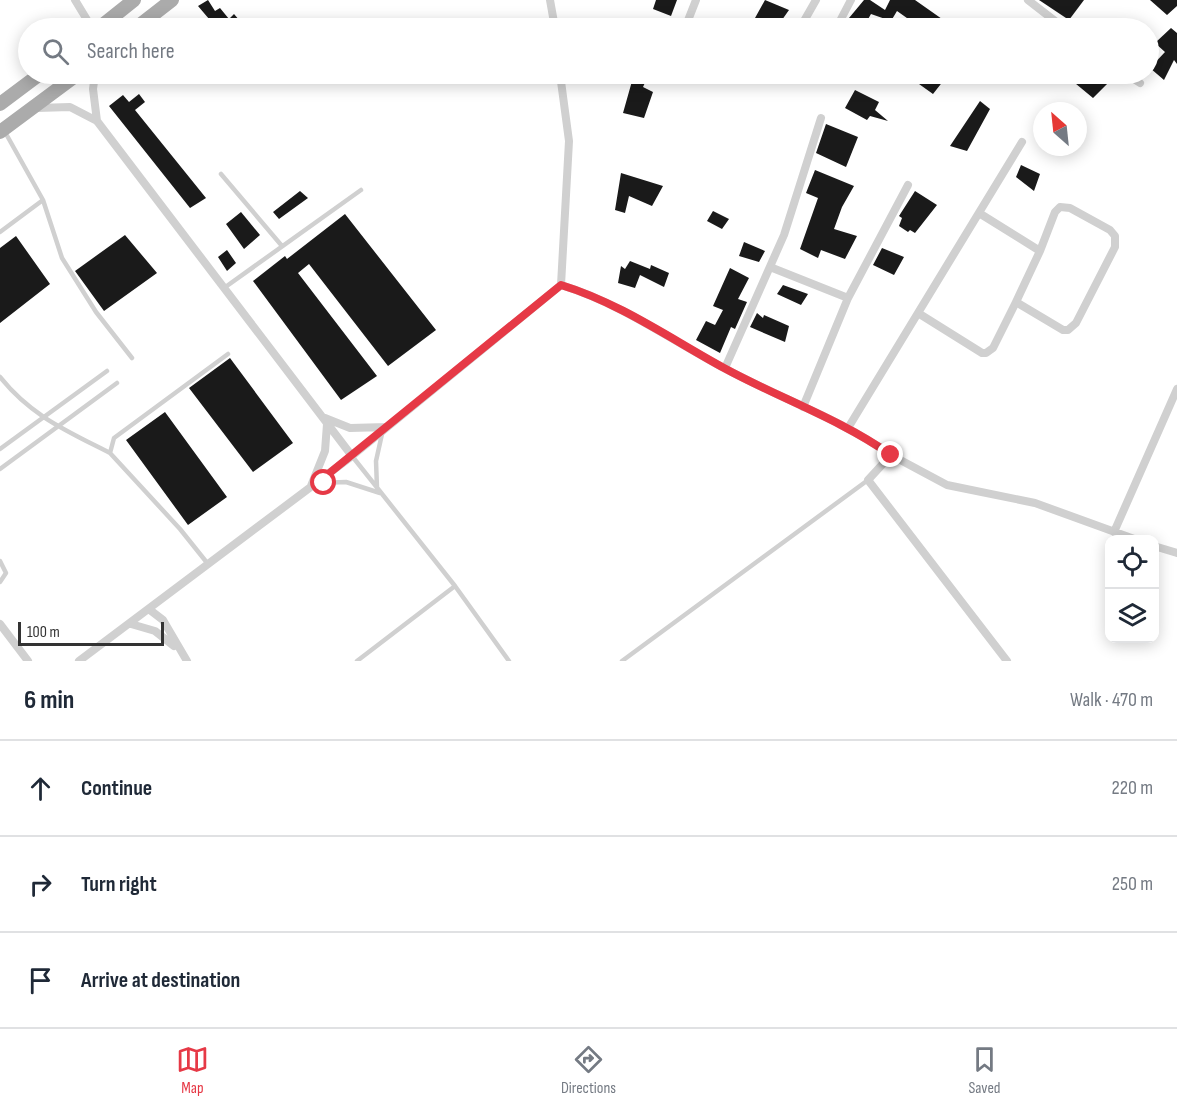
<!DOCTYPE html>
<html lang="en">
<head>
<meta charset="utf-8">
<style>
  body { margin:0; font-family:"Sofia Sans Condensed",sans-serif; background:#f6f6f7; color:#1f2937 }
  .controls { position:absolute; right:18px; bottom:18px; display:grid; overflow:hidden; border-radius:12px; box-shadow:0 3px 15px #0003 }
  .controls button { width:54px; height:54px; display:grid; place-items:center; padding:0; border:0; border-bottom:2px solid #e0e1e3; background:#fff; color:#1f2937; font:30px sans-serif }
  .compass { position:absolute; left:1033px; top:102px; width:54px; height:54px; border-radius:50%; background:#fff; box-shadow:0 3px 15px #0003; rotate:333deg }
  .scale { position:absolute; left:18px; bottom:15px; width:146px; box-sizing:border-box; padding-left:6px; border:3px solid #333; border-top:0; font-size:16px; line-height:21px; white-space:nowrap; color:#333; -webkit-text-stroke:4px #fff; paint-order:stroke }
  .stop { position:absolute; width:18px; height:18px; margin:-14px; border:4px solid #e63946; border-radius:50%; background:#fff }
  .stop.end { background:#e63946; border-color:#fff; box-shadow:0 2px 6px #0008 }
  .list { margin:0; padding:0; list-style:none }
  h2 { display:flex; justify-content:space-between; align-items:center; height:78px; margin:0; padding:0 24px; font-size:26px }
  h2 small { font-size:20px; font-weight:400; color:#747a83 }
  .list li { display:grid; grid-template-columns:39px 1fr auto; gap:18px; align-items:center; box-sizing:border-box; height:96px; padding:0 24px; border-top:2px solid #e0e1e3 }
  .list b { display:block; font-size:22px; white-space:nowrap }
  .list em { font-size:20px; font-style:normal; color:#747a83 }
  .icon { flex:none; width:33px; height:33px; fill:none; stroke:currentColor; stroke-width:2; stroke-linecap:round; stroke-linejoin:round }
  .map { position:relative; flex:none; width:1177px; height:661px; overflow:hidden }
  .search { position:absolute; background:#fff; box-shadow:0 3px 15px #0003; left:18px; right:18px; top:18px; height:66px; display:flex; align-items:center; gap:15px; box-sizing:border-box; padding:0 21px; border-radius:33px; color:#747a83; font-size:22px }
  .sheet { height:366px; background:#fff }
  nav { display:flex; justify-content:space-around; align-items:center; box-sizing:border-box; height:84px; border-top:2px solid #e0e1e3; background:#fff; font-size:16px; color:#747a83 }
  nav a { display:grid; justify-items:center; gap:3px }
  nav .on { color:#e63946 }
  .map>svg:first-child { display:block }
  .building { fill:#1a1a1a }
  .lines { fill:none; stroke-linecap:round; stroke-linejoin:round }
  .service { stroke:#d0d0d0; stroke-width:4.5 }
  .minor { stroke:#d0d0d0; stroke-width:8 }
  .primary { stroke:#ababab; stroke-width:14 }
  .route { stroke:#e63946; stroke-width:8 }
</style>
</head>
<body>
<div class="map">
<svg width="1177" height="661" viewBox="0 0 1177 661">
  <rect width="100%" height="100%" fill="#fff"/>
  <path class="building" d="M208,0L215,11L220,8L229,19L234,14L246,28H222L219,24L215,26L198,6Z
    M656,0H677L671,16L653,9Z
    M765,0L789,10L777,27L755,18Z
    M864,0H870L885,10L890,0H915L942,19L933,28H921L897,11L891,21L871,14L863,28H860L849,18Z
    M1039,0H1084L1069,20Z
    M1150,0H1177V6L1167,15Z
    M1171,28L1177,33V64L1174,60L1164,80L1150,68L1165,52L1155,43Z
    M634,74H649L643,87L653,92L644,118L623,113Z
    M927,74H934L944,80L933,94L919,84Z
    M1064,74H1096L1108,83L1093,98Z
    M855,90L879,102L875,110L888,121L870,116L867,120L845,108Z
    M139,94L145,102L135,110L206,198L190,208L109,106L123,95L129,102Z
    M980,101L990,109L967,151L950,146Z
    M826,124L858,137L846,167L816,153Z
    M1021,165L1040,174L1034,191L1016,177Z
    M815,170L854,186L842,207L834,229L857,236L845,259L821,250L818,258L800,249L818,198L806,193Z
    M621,173L663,186L652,206L629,196L625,213L615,210Z
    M300,191L308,198L279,219L273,212Z
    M915,191L937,205L915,233L910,230L908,232L899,226L902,218L899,216Z
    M713,211L729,219L722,229L707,221Z
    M241,212L260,235L244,249L226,224Z
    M345,214L436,330L388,366L309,264L298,273L377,376L341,400L253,281L285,256L287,259Z
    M125,235L157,273L104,311L75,271Z
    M16,236L50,284L0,323V248Z
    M744,242L765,251L759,262L739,256Z
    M882,248L904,257L894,275L873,265Z
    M227,250L236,263L227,271L218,257Z
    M630,261L650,269L651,265L669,273L664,287L640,275L635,288L618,283L621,266L625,269Z
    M730,268L749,278L738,299L747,302L735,329L731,327L720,353L696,340L706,321L715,325L723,310L713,306Z
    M783,285L808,294L801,305L777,294Z
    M757,313L763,318L764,315L789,326L785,342L750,327Z
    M230,358L293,443L253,472L189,388Z
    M165,412L227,497L188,525L126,440Z"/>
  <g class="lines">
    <path class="service" d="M5,132L43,200L62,258L96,312L132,358
      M221,174L282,246
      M0,232L43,200
      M224,288L361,190
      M0,377C31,416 67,431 110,453
      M0,449L107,371
      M352,456L455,586L509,661
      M0,469L117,383
      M318,483L346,482L380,493
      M377,488L376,461L382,434
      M0,561L6,573L0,582
      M208,564L180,529L110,453L114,438L228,354
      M357,661L455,586
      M622,661L868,480"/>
    <path class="minor" d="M75,0L92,28
      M550,0L555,28
      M851,0L841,19L851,28
      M1028,0L1064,28
      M685,28L696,0
      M800,28L816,0
      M95,74L93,89L97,121
      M560,74L569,141L561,285
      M1126,74L1140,83
      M37,108L70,107L97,121L352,456
      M979,213L1040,251L1016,302L1063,330H1068L1076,323L1115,247V236L1110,230L1070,208L1060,207L1055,212L1040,251
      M770,267L848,298
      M561,285C620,303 671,340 724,368C779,398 840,419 891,455L868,480L1007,661
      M918,313L982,353H986L993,348L1016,302
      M725,368L784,235L821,118
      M803,407L848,298L908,185
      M325,418L350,428L387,427
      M848,428L1022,142
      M891,455L947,485L1035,503L1137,540
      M311,486L325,451L327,424
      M1114,532L1177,389
      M1154,546L1177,553
      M150,610L163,620L187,661
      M0,624L28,661
      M131,624L155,631L174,646
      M79,661L352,456L561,285"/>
    <path class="primary" d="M99,28L134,0
      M136,28L172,0
      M0,104L40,74
      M0,132L78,74"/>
  </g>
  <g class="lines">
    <path class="route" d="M324,483L316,484L561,285C620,303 671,339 724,368C779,398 840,419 891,455"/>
  </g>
</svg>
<div class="controls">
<button><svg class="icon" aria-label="locate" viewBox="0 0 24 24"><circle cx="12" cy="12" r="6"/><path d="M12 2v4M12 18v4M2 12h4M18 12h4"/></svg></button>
<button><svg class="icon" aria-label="layers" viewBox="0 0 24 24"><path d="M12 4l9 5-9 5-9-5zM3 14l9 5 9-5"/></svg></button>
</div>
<svg class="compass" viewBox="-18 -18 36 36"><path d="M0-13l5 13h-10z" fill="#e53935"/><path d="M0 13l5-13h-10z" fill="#747a83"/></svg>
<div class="scale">100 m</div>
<div class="stop" style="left:324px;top:483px"></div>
<div class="stop end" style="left:891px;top:455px"></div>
<div class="search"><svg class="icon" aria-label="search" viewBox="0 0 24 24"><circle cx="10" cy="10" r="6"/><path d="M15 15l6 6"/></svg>Search here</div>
</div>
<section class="sheet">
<h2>6 min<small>Walk · 470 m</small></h2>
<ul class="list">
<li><svg class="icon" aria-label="ahead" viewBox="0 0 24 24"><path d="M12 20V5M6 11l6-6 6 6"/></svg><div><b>Continue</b></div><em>220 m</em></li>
<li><svg class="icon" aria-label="right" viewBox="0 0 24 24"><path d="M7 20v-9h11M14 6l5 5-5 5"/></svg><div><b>Turn right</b></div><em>250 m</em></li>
<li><svg class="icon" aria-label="arrive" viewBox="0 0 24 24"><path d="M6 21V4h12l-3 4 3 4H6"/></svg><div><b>Arrive at destination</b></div></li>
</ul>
</section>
<nav>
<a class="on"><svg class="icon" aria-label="map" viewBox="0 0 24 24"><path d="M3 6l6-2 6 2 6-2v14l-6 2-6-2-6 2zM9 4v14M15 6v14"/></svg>Map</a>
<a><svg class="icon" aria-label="directions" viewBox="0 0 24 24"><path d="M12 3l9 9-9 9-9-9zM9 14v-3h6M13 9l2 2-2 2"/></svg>Directions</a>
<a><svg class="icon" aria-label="saved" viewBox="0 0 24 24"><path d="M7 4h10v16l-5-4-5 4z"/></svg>Saved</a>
</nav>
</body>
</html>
